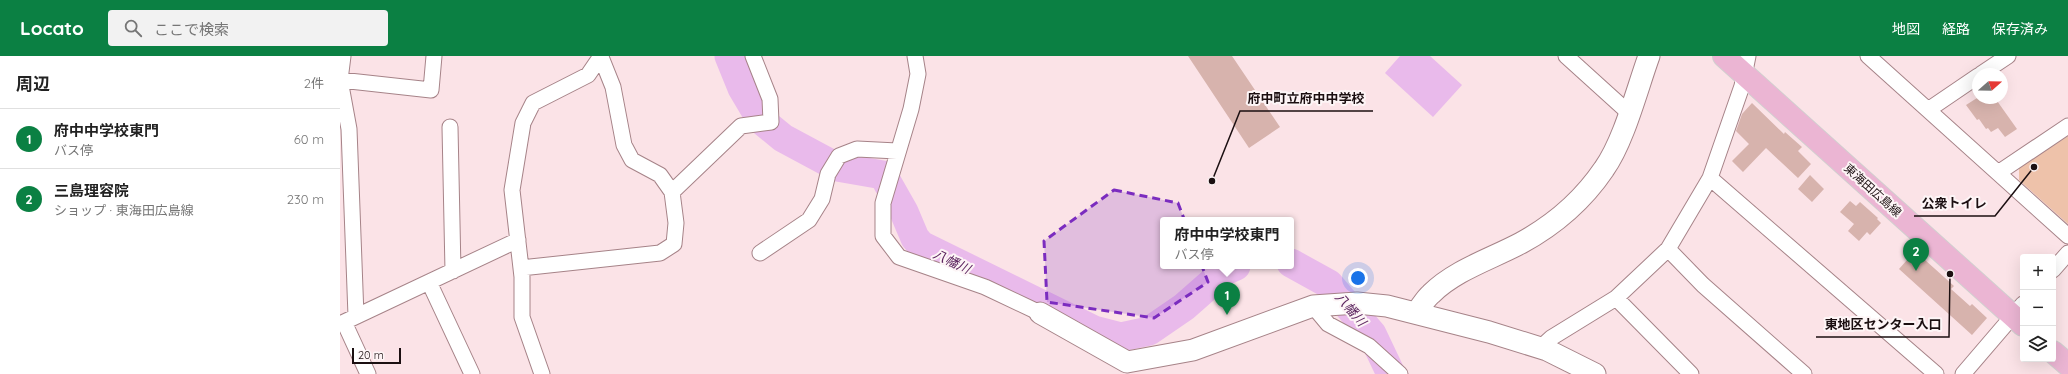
<!DOCTYPE html>
<html lang="ja">
<head>
<meta charset="utf-8">
<style>
  body { margin:0; font-family:Quicksand,"Noto Sans JP",sans-serif; background:#f2f2f2; color:#222 }
  .controls { position:absolute; right:12px; bottom:12px; display:grid; overflow:hidden; border-radius:4px; box-shadow:0 4px 16px #0002 }
  .controls button { width:36px; height:36px; display:grid; place-items:center; padding:0; border:0; border-bottom:1px solid #e0e0e0; background:#fff; color:#222; font:20px sans-serif }
  .compass { position:absolute; left:1632px; top:12px; width:36px; height:36px; border-radius:50%; background:#fff; box-shadow:0 4px 16px #0002; rotate:70deg }
  .scale { position:absolute; left:12px; bottom:10px; width:49px; box-sizing:border-box; padding-left:4px; border:2px solid #1b0f11; border-top:0; font-size:11px; line-height:14px; white-space:nowrap; color:#1b0f11; -webkit-text-stroke:3px #fdf5f6; paint-order:stroke }
  .you { position:absolute; left:1018px; top:222px; width:14px; height:14px; margin:-10px; border:3px solid #fff; border-radius:50%; background:#1a73e8; box-shadow:0 0 0 6px #1a73e833 }
  .badge { display:grid; place-items:center; width:26px; height:26px; border-radius:50%; background:#0b8043; color:#fff; font-size:13px; font-weight:700 }
  .pin { position:absolute; translate:-50% -33px; filter:drop-shadow(0 1px 2px #0008) }
  .pin::after { content:''; position:absolute; top:21px; width:14px; height:12px; background:inherit; clip-path:polygon(0 0,100% 0,50% 100%) }
  .popup { position:absolute; left:820px; top:161px; width:134px; height:52px; box-sizing:border-box; display:grid; place-content:center; border-radius:4px; background:#fff; filter:drop-shadow(0 1px 3px #0005); font-size:13px; white-space:nowrap; color:#767676 }
  .popup b { font-size:15px; color:#222 }
  .popup::after { content:''; position:absolute; left:50%; top:100%; margin-left:-8px; border:8px solid transparent; border-top-color:#fff }
  .list { margin:0; padding:0; list-style:none }
  h2 { display:flex; justify-content:space-between; align-items:center; height:52px; margin:0; padding:0 16px; font-size:17px }
  h2 small { font-size:13px; font-weight:400; color:#767676 }
  .list li { display:grid; grid-template-columns:26px 1fr auto; gap:12px; align-items:center; box-sizing:border-box; height:60px; padding:0 16px; border-top:1px solid #e0e0e0 }
  .list b { display:block; font-size:15px; white-space:nowrap }
  .list p { margin:0; font-size:13px; white-space:nowrap; color:#767676 }
  .list em { font-size:13px; font-style:normal; color:#767676 }
  .icon { flex:none; width:22px; height:22px; fill:none; stroke:currentColor; stroke-width:2; stroke-linecap:round; stroke-linejoin:round }
  .map { position:relative; flex:none; width:1728px; height:318px; overflow:hidden }
  header { display:flex; align-items:center; gap:24px; box-sizing:border-box; height:56px; padding:0 20px; background:#0b8043; color:#fff }
  header strong { font-size:19px }
  nav { display:flex; gap:22px; margin-inline-start:auto; font-size:14px }
  .search { width:280px; height:36px; background:#f2f2f2; display:flex; align-items:center; gap:10px; box-sizing:border-box; padding:0 14px; border-radius:4px; color:#767676; font-size:15px }
  main { display:flex }
  aside { flex:1; background:#fff }
  .map>svg:first-child { display:block }
  .green { fill:#eec2aa }
  .water { fill:#e9baeb }
  .lines { fill:none; stroke-linecap:round; stroke-linejoin:round }
  .river { stroke:#e9baeb; stroke-width:29 }
  .building { fill:#d7b3ad }
  .street-casing { stroke:#a68388; stroke-width:17 }
  .secondary-casing { stroke:#a68388; stroke-width:23 }
  .primary-casing { stroke:#d1cfcf; stroke-width:24 }
  .street { stroke:#fff; stroke-width:15 }
  .secondary { stroke:#fff; stroke-width:21 }
  .primary { stroke:#ebb5d3; stroke-width:22 }
  .marked { fill:#7b2cbf; fill-opacity:0.2; stroke:#7b2cbf; stroke-width:3; stroke-dasharray:8 5; stroke-linejoin:round }
  .labels { text-anchor:middle; dominant-baseline:central; stroke-width:4; stroke-linejoin:round; paint-order:stroke }
  .street-label { font-size:12px; fill:#1b0f11; stroke:#fdf5f6 }
  .water-label { font-size:13px; font-style:italic; fill:#5d2660; stroke:#fdf5f6 }
  .leader { fill:none; stroke:#1b0f11; stroke-width:1.5 }
  .callout-dot { fill:#1b0f11; stroke:#fdf5f6; stroke-width:1.5 }
  .callout-label { font-size:13px; text-anchor:middle; font-weight:bold; fill:#1b0f11; stroke:#fdf5f6; stroke-width:4; stroke-linejoin:round; paint-order:stroke }
</style>
</head>
<body>
<header>
<strong>Locato</strong>
<div class="search"><svg class="icon" aria-label="search" viewBox="0 0 24 24"><circle cx="10" cy="10" r="6"/><path d="M15 15l6 6"/></svg>ここで検索</div>
<nav><a>地図</a><a>経路</a><a>保存済み</a></nav>
</header>
<main>
<aside>
<h2>周辺<small>2件</small></h2>
<ul class="list">
<li><span class="badge">1</span><div><b>府中中学校東門</b><p>バス停</p></div><em>60 m</em></li>
<li><span class="badge">2</span><div><b>三島理容院</b><p>ショップ · 東海田広島線</p></div><em>230 m</em></li>
</ul>
</aside>
<div class="map">
<svg width="1728" height="318" viewBox="0 0 1728 318">
  <rect width="100%" height="100%" fill="#fbe3e7"/>
  <path class="green" d="M1728,80V168L1679,124V112Z"/>
  <path class="water" d="M1060,0H1090L1122,29L1093,61L1045,17Z"/>
  <g class="lines">
    <path class="river" d="M389,0L402,32L421,64L443,82L497,111L543,119L564,156L575,182L581,189L754,274L781,281L809,275L844,251L885,215L896,210
      M951,207L989,228L1032,278L1051,318"/>
  </g>
  <path class="building" d="M848,0H892L940,71L909,92Z
    M1637,42H1655L1677,73L1665,81L1658,72L1651,76L1648,72L1646,73L1639,63L1637,64L1626,49Z
    M1412,47L1444,78L1445,76L1462,91L1458,95L1471,108L1458,122L1426,92L1403,116L1392,105L1409,88L1396,75L1402,58Z
    M1470,119L1484,133L1472,146L1458,133Z
    M1510,145L1516,150L1520,146L1538,162L1537,163L1541,167L1530,179L1527,176L1519,185L1508,175L1514,168L1500,156Z
    M1575,195L1614,230L1611,233L1630,250L1632,248L1647,262L1632,279L1559,213Z"/>
  <g class="lines">
    <g class="street-casing">
      <path id="street" d="M3,0L0,24L9,73L16,260
        M575,0L578,18L571,53L543,147V180L559,201L645,231L700,257
        M1226,0L1289,57
        M1528,0L1728,180
        M1641,18L1668,0
        M0,24L91,34L94,0
        M1588,54L1638,20
        M110,71L113,215
        M1658,117L1728,70
        M1370,122L1596,318
        M332,136L401,70L431,66L430,43L413,0
        M1328,193L1363,229L1464,318
        M420,197L469,164L482,143L488,118L499,100L517,93L557,95
        M181,212L320,197L334,188L336,167L332,136L320,119L292,104L284,89L273,31L261,1
        M1713,214L1728,197
        M89,226L132,318
        M1276,242L1351,318
        M973,250L988,268L1029,290L1060,318
        M4,266L28,318
        M0,268L178,184
        M1200,292L1211,282L1276,242L1328,193L1370,122L1402,30L1408,0
        M202,318L182,261V221L172,134L183,67L193,47L248,19L261,0
        M1623,318L1683,248"/>
    </g>
    <g class="secondary-casing">
      <path id="secondary" d="M700,257L787,306L853,294L973,250L1017,247L1047,250L1149,276L1207,294L1255,318
        M1076,257C1081,251 1085,243 1091,238C1115,214 1151,203 1181,187C1214,169 1243,144 1264,113C1284,85 1297,33 1309,0"/>
    </g>
    <g class="primary-casing">
      <path id="primary" d="M1384,0L1683,269
        M1713,296L1728,309"/>
    </g>
    <use href="#street" class="street"/>
    <use href="#secondary" class="secondary"/>
    <use href="#primary" class="primary"/>
  </g>
  <path class="marked" d="M774,134L838,147L868,226L814,262L707,246L704,185Z"/>
  <g class="labels">
    <g class="street-label">
      <text transform="translate(1533 134) rotate(42)">東海田広島線</text>
    </g>
    <g class="water-label">
      <text transform="translate(612 205) rotate(26)">八幡川</text>
      <text transform="translate(1011 253) rotate(49)">八幡川</text>
    </g>
  </g>
  <path class="leader" d="M872 125L900 55H1033M1694 111L1655 160H1574M1610 218L1609 281H1476"/>
  <g class="callout-dot">
    <circle cx="872" cy="125" r="4"/>
    <circle cx="1694" cy="111" r="4"/>
    <circle cx="1610" cy="218" r="4"/>
  </g>
  <g class="callout-label">
    <text x="966" y="47">府中町立府中中学校</text>
    <text x="1614" y="152">公衆トイレ</text>
    <text x="1543" y="273">東地区センター入口</text>
  </g>
</svg>
<div class="controls">
<button>+</button>
<button>−</button>
<button><svg class="icon" aria-label="layers" viewBox="0 0 24 24"><path d="M12 4l9 5-9 5-9-5zM3 14l9 5 9-5"/></svg></button>
</div>
<svg class="compass" viewBox="-18 -18 36 36"><path d="M0-13l5 13h-10z" fill="#e53935"/><path d="M0 13l5-13h-10z" fill="#767676"/></svg>
<div class="scale">20 m</div>
<div class="you"></div>
<div class="pin badge" style="left:887px;top:259px">1</div>
<div class="popup"><b>府中中学校東門</b>バス停</div>
<div class="pin badge" style="left:1576px;top:215px">2</div>
</div>
</main>
</body>
</html>
